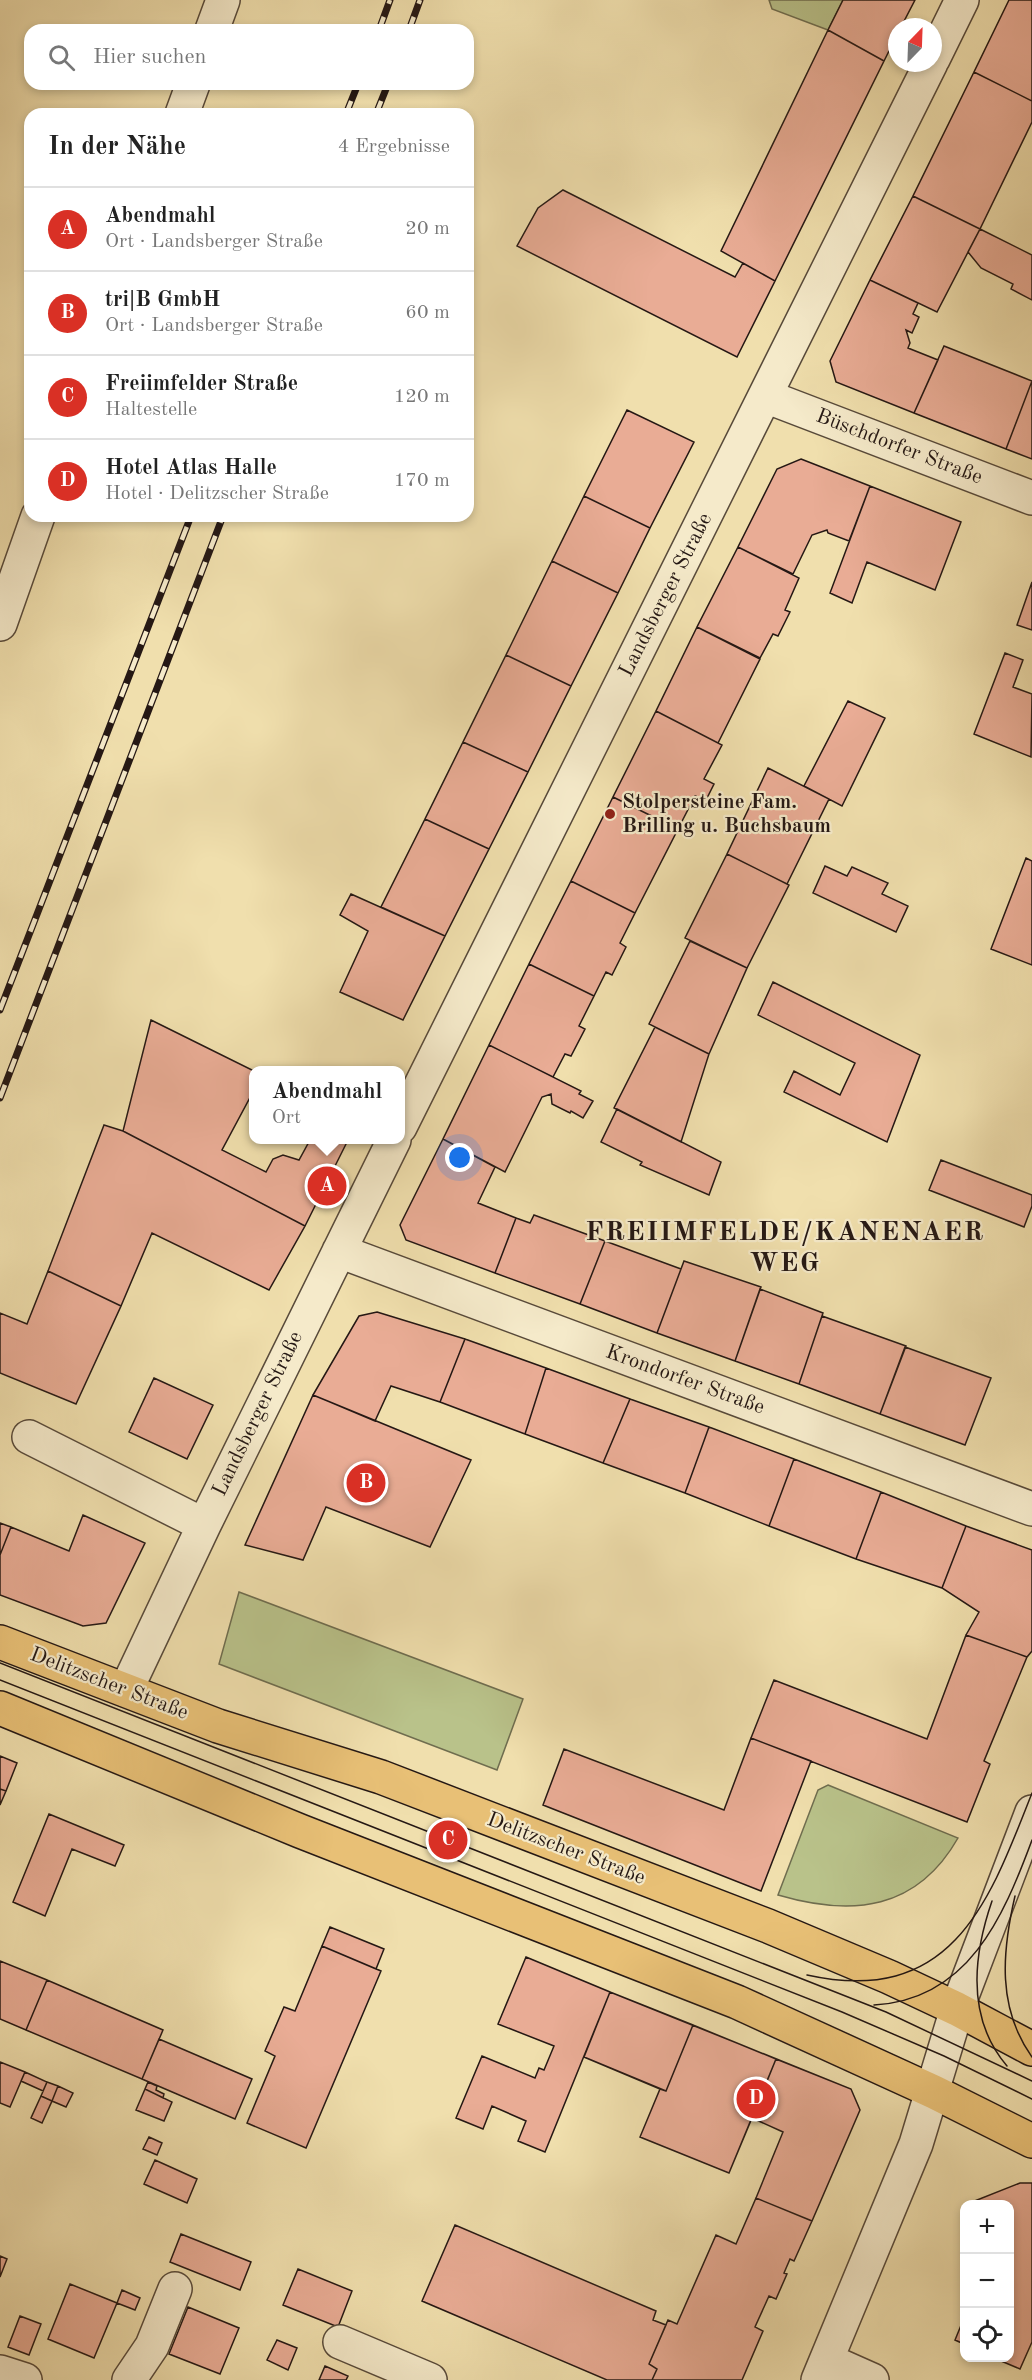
<!DOCTYPE html>
<html lang="de">
<head>
<meta charset="utf-8">
<style>
  body { margin:0; font-family:"Old Standard TT",serif; background:#f6f6f6; color:#222 }
  .controls { position:absolute; right:18px; bottom:18px; display:grid; overflow:hidden; border-radius:12px; box-shadow:0 3px 9px #0003 }
  .controls button { width:54px; height:54px; display:grid; place-items:center; padding:0; border:0; border-bottom:2px solid #e0e0e0; background:#fff; color:#222; font:30px sans-serif }
  .compass { position:absolute; left:888px; top:18px; width:54px; height:54px; border-radius:50%; background:#fff; box-shadow:0 3px 9px #0003; rotate:23deg }
  .you { position:absolute; left:460px; top:1158px; width:21px; height:21px; margin:-15px; border:4px solid #fff; border-radius:50%; background:#1a73e8; box-shadow:0 0 0 9px #1a73e833 }
  .badge { display:grid; place-items:center; width:39px; height:39px; border-radius:50%; background:#d93025; color:#fff; font-size:20px; font-weight:700 }
  .pin { position:absolute; translate:-50% -50%; border:3px solid #fff; box-shadow:0 2px 6px #0006 }
  .popup { position:absolute; left:249px; top:1066px; width:156px; height:78px; box-sizing:border-box; display:grid; place-content:center; border-radius:12px; background:#fff; filter:drop-shadow(0 2px 4px #0005); font-size:20px; white-space:nowrap; color:#767676 }
  .popup b { font-size:22px; color:#222 }
  .popup::after { content:''; position:absolute; left:50%; top:100%; margin-left:-12px; border:12px solid transparent; border-top-color:#fff }
  .list { margin:0; padding:0; list-style:none }
  h2 { display:flex; justify-content:space-between; align-items:center; height:78px; margin:0; padding:0 24px; font-size:26px }
  h2 small { font-size:20px; font-weight:400; color:#767676 }
  .list li { display:grid; grid-template-columns:39px 1fr auto; gap:18px; align-items:center; box-sizing:border-box; height:84px; padding:0 24px; border-top:2px solid #e0e0e0 }
  .list b { display:block; font-size:22px; white-space:nowrap }
  .list p { margin:0; font-size:20px; white-space:nowrap; color:#767676 }
  .list em { font-size:20px; font-style:normal; color:#767676 }
  .icon { flex:none; width:33px; height:33px; fill:none; stroke:currentColor; stroke-width:2; stroke-linecap:round; stroke-linejoin:round }
  .map { position:relative; flex:none; width:1032px; height:2380px; overflow:hidden }
  .search { position:absolute; background:#fff; box-shadow:0 3px 9px #0003; left:24px; top:24px; width:450px; height:66px; display:flex; align-items:center; gap:15px; box-sizing:border-box; padding:0 21px; border-radius:18px; color:#767676; font-size:22px }
  .panel { position:absolute; background:#fff; box-shadow:0 3px 9px #0003; left:24px; top:108px; width:450px; height:414px; border-radius:18px }
  .map>svg:first-child { display:block }
  .green { fill:#b9c28a; stroke:#6f6d4f; stroke-width:1.5 }
  .building { fill:#e9ac95; stroke:#251814; stroke-width:1.5 }
  .lines { fill:none; stroke-linecap:round; stroke-linejoin:round }
  .minor-casing { stroke:#584a3a; stroke-width:36 }
  .major-casing { stroke:#251814; stroke-width:36 }
  .minor { stroke:#f5eaca; stroke-width:33 }
  .major { stroke:#e8c076; stroke-width:33 }
  .tram { stroke:#251814; stroke-width:1.5 }
  .rail-casing { stroke:#251814; stroke-width:7 }
  .rail { stroke:#f5eaca; stroke-width:4.5; stroke-dasharray:14; stroke-linecap:butt }
  .poi-dot { fill:#8f2418; stroke:#f5eaca; stroke-width:2 }
  .labels { text-anchor:middle; dominant-baseline:central; stroke-width:4.5; stroke-linejoin:round; paint-order:stroke }
  .street-label { font-size:21px; fill:#251814; stroke:#f5eaca }
  .poi-label { font-size:21px; font-weight:bold; fill:#251814; stroke:#f5eaca; text-anchor:start }
  .district-label { font-size:27px; font-weight:bold; letter-spacing:1.5px; fill:#251814; stroke:#f5eaca }
</style>
</head>
<body>
<div class="map">
<svg width="1032" height="2380" viewBox="0 0 1032 2380">
  <rect width="100%" height="100%" fill="#f0dfad"/>
  <filter id="stains"><feTurbulence type="fractalNoise" baseFrequency=".00333" numOctaves="4"/><feColorMatrix values="0 0 0 0 .2 0 0 0 0 .09 0 0 0 0 .02 0 0 0 .5 -.17"/></filter>
  <radialGradient id="worn" r=".72"><stop offset=".6" stop-color="#630" stop-opacity="0"/><stop offset="1" stop-color="#630" stop-opacity=".3"/></radialGradient>
  <path class="green" d="M769,0H843L828,30L772,9Z
    M239,1592L523,1699L497,1770L219,1664Z
    M828,1785L958,1838C917,1910 853,1917 778,1895L818,1790Z"/>
  <path class="building" d="M843,0H915L901,27H897V35L884,61L828,30Z
    M1009,0H1032V101L974,72Z
    M828,30L884,61L775,281L721,251Z
    M974,72L1032,101V122L980,229L913,196Z
    M563,190L735,277L743,263L775,281L737,357L517,246L538,208Z
    M913,196L980,229L937,312L870,280Z
    M980,229L1032,255V300L1011,289L1013,284L981,268L968,252Z
    M870,280L918,303L913,314L919,317L912,333L906,330L910,343L908,348L938,360L914,413L836,382L830,361Z
    M944,346L1032,381L1006,449L914,413Z
    M1032,381V459L1006,449Z
    M627,410L694,442L650,528L584,496Z
    M801,459L870,486L849,541L828,533L827,530L812,535L793,574L738,547L777,469Z
    M870,486L961,522L935,590L867,562L852,603L830,593Z
    M584,496L650,528L618,593L552,561Z
    M738,547L799,578L785,610L790,612L778,636L773,634L760,658L697,627Z
    M552,561L618,593L571,686L506,655Z
    M1032,582V630L1017,625Z
    M697,627L760,659L718,743L656,711Z
    M1005,653L1023,660L1013,687L1032,694L1031,757L974,734Z
    M506,655L571,686L528,772L463,742Z
    M848,701L885,718L842,806L804,786Z
    M656,711L722,745L704,779L714,784L706,800L695,796L678,829L613,797Z
    M463,742L528,772L489,849L425,819Z
    M768,768L829,799L787,884L727,854Z
    M613,797L678,829L635,913L571,881Z
    M425,819L489,849L445,936L381,907Z
    M727,854L789,885L747,968L685,938Z
    M1026,858L1032,861V965L991,949Z
    M825,866L847,876L852,867L888,883L882,894L908,906L896,932L813,893Z
    M571,881L635,913L620,943L626,947L612,975L606,972L594,996L529,964Z
    M351,894L445,936L403,1020L340,992L368,931L340,915Z
    M690,941L747,968L709,1054L649,1024Z
    M529,964L594,996L579,1026L585,1029L571,1056L565,1054L553,1077L489,1045Z
    M773,982L920,1055L887,1142L784,1092L794,1071L840,1095L855,1063L758,1015Z
    M151,1020L254,1071V1090L222,1150L266,1172L273,1159L283,1155L299,1160L310,1140H348L305,1226L123,1131Z
    M655,1027L709,1054L681,1142L614,1108Z
    M489,1045L581,1091L579,1094L593,1101L583,1118L571,1111L570,1113L552,1104L551,1094L542,1097L505,1172L443,1139Z
    M617,1109L721,1162L709,1195L640,1165L642,1162L601,1142Z
    M104,1125L123,1131L305,1226L269,1290L152,1233L121,1306L48,1271Z
    M443,1139L495,1167L478,1203L516,1218L495,1273L406,1240L400,1225Z
    M941,1160L1032,1195V1206L1024,1227L929,1190Z
    M534,1215L605,1241L580,1304L495,1273L516,1218L530,1223Z
    M605,1241L681,1269L657,1333L580,1304Z
    M684,1261L761,1287L735,1361L657,1333Z
    M48,1271L121,1306L76,1404L0,1373V1313L27,1324Z
    M760,1289L823,1313L799,1384L735,1361Z
    M377,1312L465,1339L440,1402L391,1386L375,1421L313,1395L359,1316Z
    M822,1316L906,1346L880,1414L799,1384Z
    M465,1339L546,1368L525,1434L440,1402Z
    M905,1347L991,1378L965,1445L880,1414Z
    M546,1368L630,1399L603,1463L525,1434Z
    M154,1378L213,1405L187,1459L129,1432Z
    M313,1395L471,1460L430,1547L326,1507L303,1560L245,1545Z
    M630,1399L709,1427L685,1493L603,1463Z
    M709,1427L794,1459L769,1526L685,1493Z
    M794,1459L881,1492L856,1559L769,1526Z
    M881,1492L966,1526L942,1588L856,1559Z
    M83,1515L145,1543L106,1623L83,1626L0,1595V1555L11,1527L69,1551Z
    M0,1523L11,1527L0,1555Z
    M966,1526L1032,1550V1651L1027,1657L966,1635L979,1612L942,1588Z
    M966,1635L1027,1657L984,1761L990,1764L967,1822L751,1738L774,1680L927,1739Z
    M751,1738L811,1761L761,1891L543,1805L564,1749L724,1810Z
    M0,1756L17,1763L6,1791L0,1789Z
    M0,1789L6,1791L0,1805Z
    M49,1814L124,1845L115,1866L72,1849L45,1916L13,1902Z
    M330,1927L384,1949L376,1969L322,1946Z
    M322,1946L381,1971L306,2148L247,2123L275,2056L265,2051L284,2007L295,2011Z
    M526,1957L610,1992L545,2152L518,2141L526,2121L492,2106L483,2129L456,2118L482,2056L535,2078L539,2068L544,2070L554,2046L498,2024Z
    M0,1961L47,1980L26,2030L0,2019Z
    M47,1980L163,2030L142,2079L26,2030Z
    M610,1992L851,2089L860,2110L812,2221L756,2198L783,2132L752,2118L729,2173L640,2137L660,2089L584,2057Z
    M610,1992L693,2025L666,2091L584,2057Z
    M693,2025L776,2059L729,2173L640,2137L660,2089L666,2091Z
    M159,2039L252,2079L235,2119L142,2079Z
    M776,2059L851,2089L860,2110L812,2221L756,2198L783,2132L752,2118Z
    M0,2062L25,2072L10,2107L0,2103Z
    M25,2072L47,2082L43,2091L21,2081Z
    M47,2082L58,2086L52,2101L41,2096Z
    M148,2082L157,2086L156,2090L164,2094L163,2098L145,2089Z
    M58,2086L73,2093L66,2107L52,2101Z
    M145,2089L172,2102L164,2121L136,2110Z
    M41,2096L52,2101L42,2123L31,2118Z
    M149,2137L162,2143L157,2155L143,2149Z
    M155,2160L197,2179L187,2203L144,2184Z
    M1020,2183H1032V2342L1020,2369L994,2358H1010V2204H967Z
    M756,2198L812,2221L794,2261L790,2259L784,2273L787,2274L776,2299L769,2296L755,2327L763,2331L742,2380H652L657,2369L649,2364L668,2320L677,2324L716,2235L736,2244Z
    M455,2225L656,2311L653,2320L666,2325L649,2364L657,2369L652,2380H607L422,2301Z
    M181,2234L251,2262L240,2290L170,2262Z
    M0,2256L7,2259L0,2277Z
    M298,2269L352,2291L338,2327L283,2305Z
    M70,2284L117,2303L94,2358L48,2339Z
    M122,2290L140,2298L135,2310L117,2303Z
    M188,2307L239,2328L220,2374L169,2354Z
    M20,2316L41,2324L29,2355L8,2347Z
    M964,2318V2344L955,2340Z
    M277,2340L297,2348L288,2370L267,2360Z
    M325,2366L348,2376L346,2380H319Z"/>
  <g class="lines">
    <g class="minor-casing">
      <path id="minor" d="M212,30L223,0
        M933,59L962,0
        M182,114L193,84
        M765,396L1032,498
        M0,624L38,516
        M400,1127L931,63
        M339,1251L1032,1509
        M29,1437L204,1525
        M126,1690L204,1525L394,1140
        M340,2342L430,2380
        M827,2360L872,2380
        M0,2372L25,2380
        M129,2380L152,2346L175,2289
        M818,2380L916,2144L957,2009L1032,1812"/>
    </g>
    <g class="major-casing">
      <path id="major" d="M0,1642L218,1726L381,1777L768,1926L889,1977L957,2009L1032,2049
        M0,1708L300,1831L737,2002L934,2092L1032,2141"/>
    </g>
    <use href="#minor" class="minor"/>
    <use href="#major" class="major"/>
    <path class="tram" d="M0,1663L886,2012L1032,2081
      M0,1680L842,2012L944,2056L1032,2099
      M1015,1896C1002,1952 997,2008 1032,2057
      M992,1901C973,1956 966,2018 1007,2066
      M807,1975C952,2007 989,1903 1032,1793
      M874,2005C968,2000 1003,1918 1032,1840"/>
    <g class="rail-casing">
      <path id="rail" d="M379,30L390,0
        M409,30L420,0
        M346,114L358,84
        M376,114L388,84
        M0,1010L191,516
        M0,1098L223,516"/>
    </g>
    <use href="#rail" class="rail"/>
  </g>
  <circle class="poi-dot" cx="610" cy="814" r="6"/>
  <g class="labels">
    <g class="street-label">
      <text transform="translate(899 447) rotate(21)">Büschdorfer Straße</text>
      <text transform="translate(666 595) rotate(-63)">Landsberger Straße</text>
      <text transform="translate(685 1380) rotate(20)">Krondorfer Straße</text>
      <text transform="translate(258 1414) rotate(-64)">Landsberger Straße</text>
      <text transform="translate(109 1684) rotate(21)">Delitzscher Straße</text>
      <text transform="translate(566 1849) rotate(21)">Delitzscher Straße</text>
    </g>
    <g class="poi-label">
      <text x="622" y="802">Stolpersteine Fam.<tspan x="622" dy="24">Brilling u. Buchsbaum</tspan></text>
    </g>
    <g class="district-label">
      <text x="785" y="1232">FREIIMFELDE/KANENAER<tspan x="785" dy="31">WEG</tspan></text>
    </g>
  </g>
  <rect width="100%" height="100%" filter="url(#stains)"/>
  <rect width="100%" height="100%" fill="url(#worn)"/>
</svg>
<div class="controls">
<button>+</button>
<button>−</button>
<button><svg class="icon" aria-label="locate" viewBox="0 0 24 24"><circle cx="12" cy="12" r="6"/><path d="M12 2v4M12 18v4M2 12h4M18 12h4"/></svg></button>
</div>
<svg class="compass" viewBox="-18 -18 36 36"><path d="M0-13l5 13h-10z" fill="#e53935"/><path d="M0 13l5-13h-10z" fill="#767676"/></svg>
<div class="you"></div>
<div class="pin badge" style="left:327px;top:1186px">A</div>
<div class="popup"><b>Abendmahl</b>Ort</div>
<div class="pin badge" style="left:366px;top:1483px">B</div>
<div class="pin badge" style="left:448px;top:1840px">C</div>
<div class="pin badge" style="left:756px;top:2099px">D</div>
<div class="search"><svg class="icon" aria-label="search" viewBox="0 0 24 24"><circle cx="10" cy="10" r="6"/><path d="M15 15l6 6"/></svg>Hier suchen</div>
<section class="panel">
<h2>In der Nähe<small>4 Ergebnisse</small></h2>
<ul class="list">
<li><span class="badge">A</span><div><b>Abendmahl</b><p>Ort · Landsberger Straße</p></div><em>20 m</em></li>
<li><span class="badge">B</span><div><b>tri|B GmbH</b><p>Ort · Landsberger Straße</p></div><em>60 m</em></li>
<li><span class="badge">C</span><div><b>Freiimfelder Straße</b><p>Haltestelle</p></div><em>120 m</em></li>
<li><span class="badge">D</span><div><b>Hotel Atlas Halle</b><p>Hotel · Delitzscher Straße</p></div><em>170 m</em></li>
</ul>
</section>
</div>
</body>
</html>
